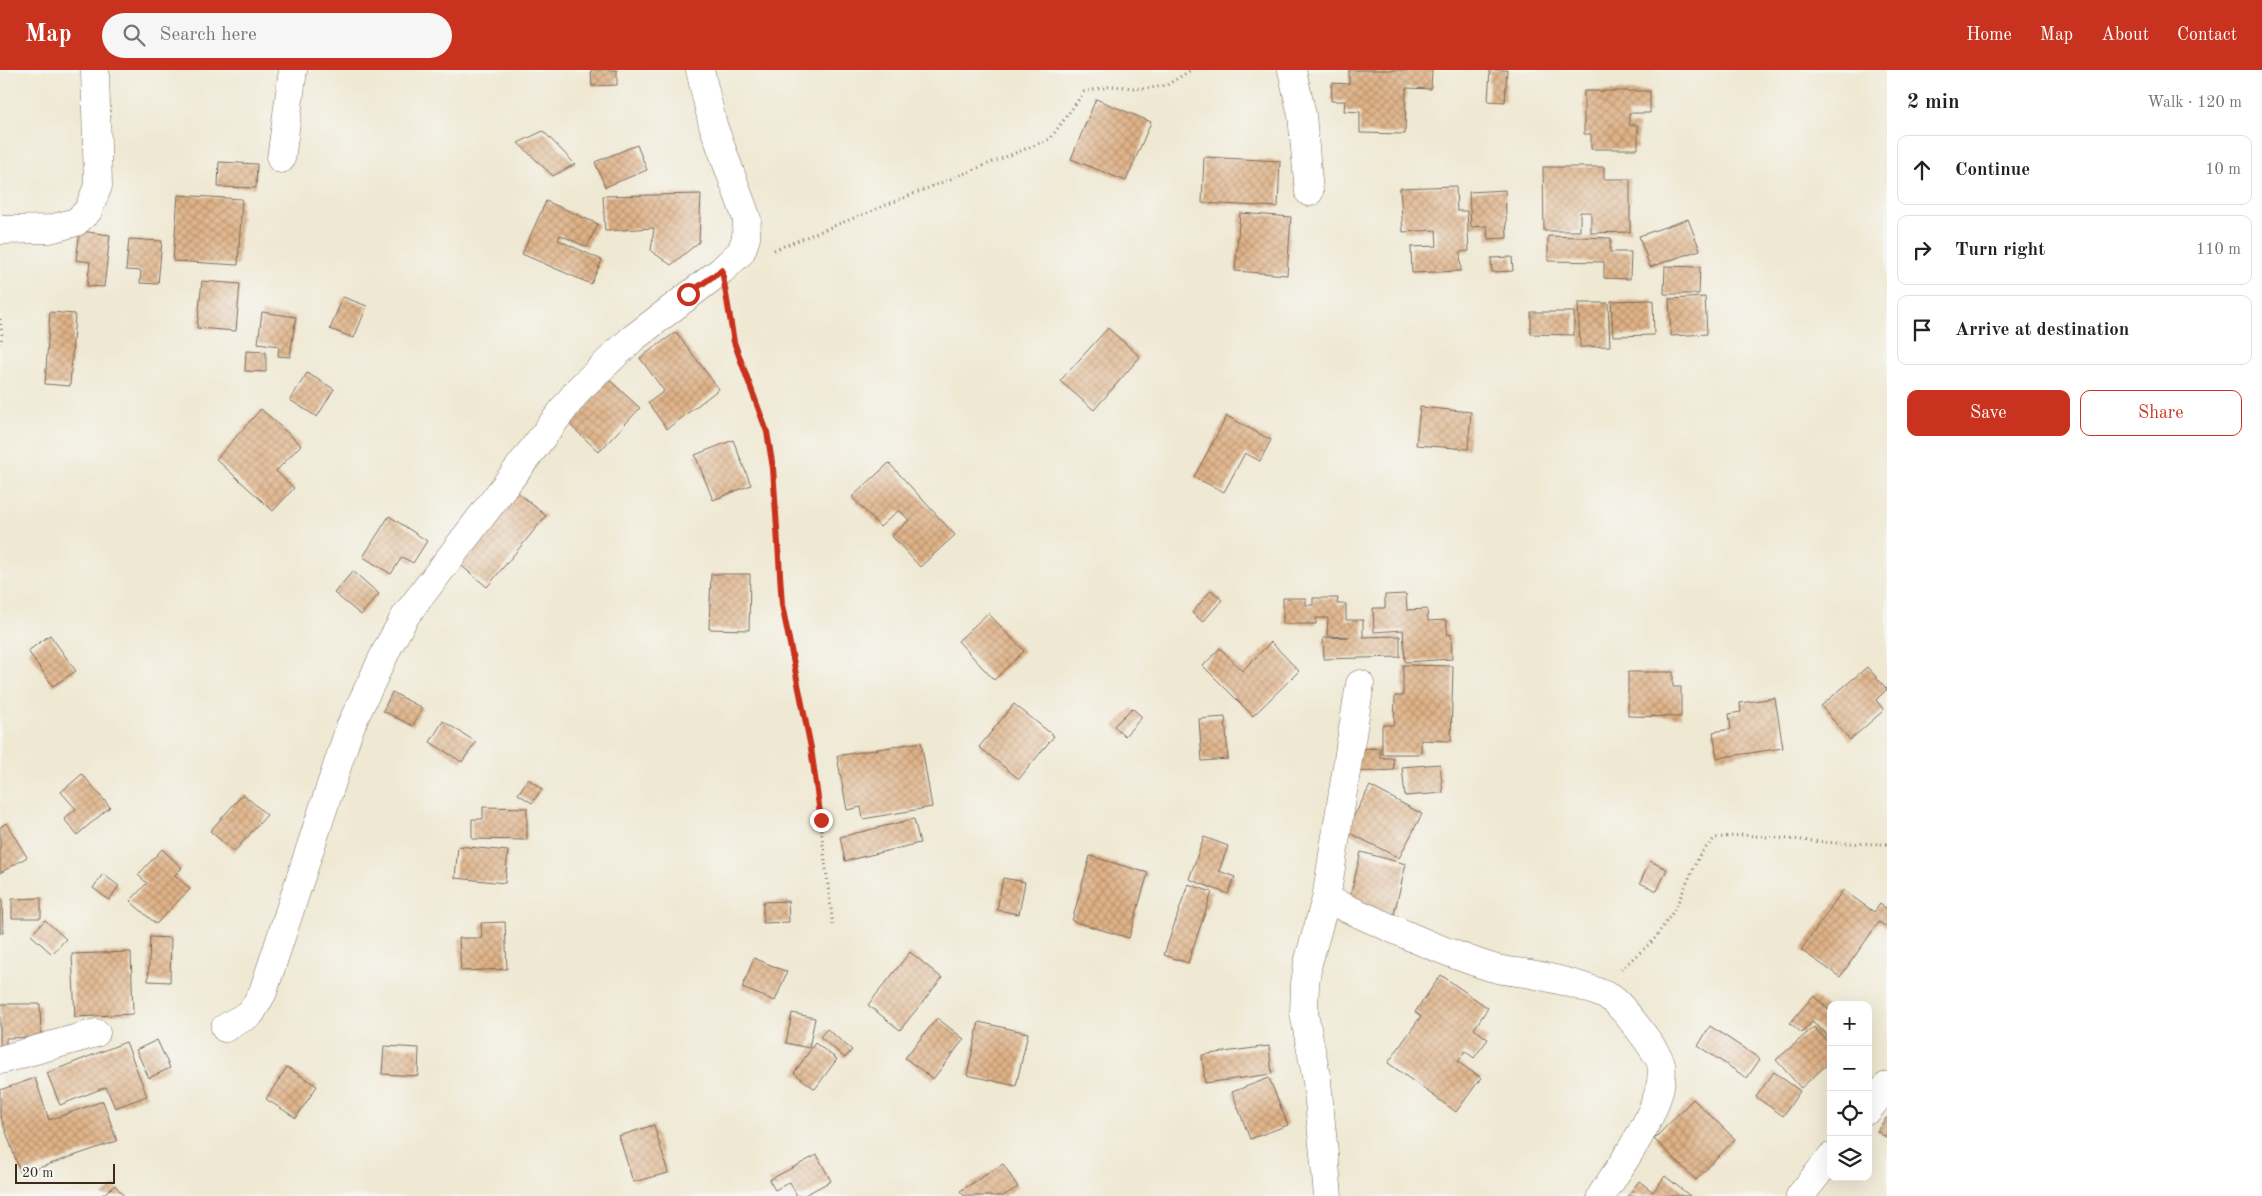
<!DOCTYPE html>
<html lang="en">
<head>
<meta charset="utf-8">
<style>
  body { margin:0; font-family:"Old Standard TT",serif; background:#f6f6f6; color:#222 }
  .controls { position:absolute; right:15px; bottom:15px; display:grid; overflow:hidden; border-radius:10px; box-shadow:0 5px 20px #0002 }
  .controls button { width:45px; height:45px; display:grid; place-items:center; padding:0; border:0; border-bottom:1px solid #e0e0e0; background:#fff; color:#222; font:25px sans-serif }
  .scale { position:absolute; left:15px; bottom:12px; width:100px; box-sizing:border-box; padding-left:5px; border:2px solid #3b2a1e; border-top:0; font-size:14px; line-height:18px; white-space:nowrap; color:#3b2a1e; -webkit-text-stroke:4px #f6f6f2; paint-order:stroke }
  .stop { position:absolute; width:15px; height:15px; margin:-11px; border:4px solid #c8321e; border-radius:50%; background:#fff }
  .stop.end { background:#c8321e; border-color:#fff; box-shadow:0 1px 5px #0008 }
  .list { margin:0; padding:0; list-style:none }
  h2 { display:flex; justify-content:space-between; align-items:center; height:65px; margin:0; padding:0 20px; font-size:21px }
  h2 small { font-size:16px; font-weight:400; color:#767676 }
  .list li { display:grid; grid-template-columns:32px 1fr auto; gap:15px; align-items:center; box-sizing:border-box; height:70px; margin:0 10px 10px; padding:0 10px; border:1px solid #e0e0e0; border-radius:10px }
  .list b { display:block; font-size:19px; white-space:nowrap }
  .list em { font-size:16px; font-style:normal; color:#767676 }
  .actions { display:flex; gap:10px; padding:15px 20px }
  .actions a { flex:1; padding:11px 0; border:1px solid #c8321e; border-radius:10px; text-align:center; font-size:18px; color:#c8321e }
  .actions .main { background:#c8321e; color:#fff }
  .icon { flex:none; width:28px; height:28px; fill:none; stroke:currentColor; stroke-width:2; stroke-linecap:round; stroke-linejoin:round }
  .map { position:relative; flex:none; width:1887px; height:1126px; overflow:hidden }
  header { display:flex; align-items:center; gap:30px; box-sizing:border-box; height:70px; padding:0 25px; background:#c8321e; color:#fff }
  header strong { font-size:24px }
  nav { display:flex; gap:28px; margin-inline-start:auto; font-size:18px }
  .search { width:350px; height:45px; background:#f6f6f6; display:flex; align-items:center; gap:12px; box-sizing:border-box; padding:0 18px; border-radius:28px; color:#767676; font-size:19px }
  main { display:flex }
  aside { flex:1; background:#fff }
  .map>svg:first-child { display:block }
  .building { fill:url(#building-cross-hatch) }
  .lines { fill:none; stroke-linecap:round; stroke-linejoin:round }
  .minor-casing { stroke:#7a6c5d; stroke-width:29 }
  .path { stroke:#7a6c5d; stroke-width:3; stroke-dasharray:1 4; stroke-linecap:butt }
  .minor { stroke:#fff; stroke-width:28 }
  .route { stroke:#c8321e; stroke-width:6 }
</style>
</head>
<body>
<header>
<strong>Map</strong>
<div class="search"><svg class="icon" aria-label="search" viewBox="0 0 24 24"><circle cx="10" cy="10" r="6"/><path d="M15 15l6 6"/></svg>Search here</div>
<nav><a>Home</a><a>Map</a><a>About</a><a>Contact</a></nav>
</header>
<main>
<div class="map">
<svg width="1887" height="1126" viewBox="0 0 1887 1126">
  <defs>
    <pattern id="building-cross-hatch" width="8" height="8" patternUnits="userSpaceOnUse" patternTransform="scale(1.25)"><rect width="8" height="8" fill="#e0b388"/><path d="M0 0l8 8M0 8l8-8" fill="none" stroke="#b7926f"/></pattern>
  </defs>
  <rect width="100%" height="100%" fill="#f6f6f2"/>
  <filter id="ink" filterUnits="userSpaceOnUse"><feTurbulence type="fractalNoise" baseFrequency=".02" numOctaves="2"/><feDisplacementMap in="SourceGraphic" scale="10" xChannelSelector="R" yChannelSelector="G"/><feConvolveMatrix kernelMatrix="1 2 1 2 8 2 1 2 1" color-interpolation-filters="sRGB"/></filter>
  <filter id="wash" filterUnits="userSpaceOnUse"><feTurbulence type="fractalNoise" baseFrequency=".0096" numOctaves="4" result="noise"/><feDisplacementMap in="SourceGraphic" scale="20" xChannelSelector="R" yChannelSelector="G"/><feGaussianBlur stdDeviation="1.12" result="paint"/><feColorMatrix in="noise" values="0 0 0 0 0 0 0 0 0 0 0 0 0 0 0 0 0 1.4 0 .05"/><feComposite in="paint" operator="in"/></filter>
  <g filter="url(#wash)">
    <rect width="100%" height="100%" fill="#efe8d2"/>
    <g id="blocks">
      <path class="building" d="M591,0H617V15L592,16Z
        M1349,0H1432L1431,19L1406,18L1405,64L1360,63V42L1344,41L1345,31H1331L1332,13L1349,14Z
        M1490,0H1507L1505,32L1488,31Z
        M1584,21H1650V43H1629V55H1638V79H1591V64H1584Z
        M1096,29L1151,52L1126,111L1071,89Z
        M543,61L575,94L553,106L518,73Z
        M637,75L647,100L605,117L595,92Z
        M1204,87L1280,91L1278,137L1202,133Z
        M219,92L257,94L256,118L218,117Z
        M1543,97H1604V109H1630V162L1591,163V142H1580V161H1544Z
        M1456,116L1457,141H1467L1469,181L1460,182L1461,201L1412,203L1411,177L1437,176L1436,160L1403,162L1400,118Z
        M1505,120L1507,168L1488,169L1487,156L1471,157L1469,122Z
        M701,124L699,172L671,195L651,181L654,158L605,161L603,126Z
        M178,125L242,129L238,195L173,191Z
        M546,131L598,154L587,177L560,165L558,170L602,190L591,214L522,184Z
        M1240,143L1291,147L1287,205L1235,201Z
        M1688,149L1700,180L1650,197L1639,166Z
        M80,161L110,165L104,217L87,216L90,192L76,190Z
        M1548,166L1611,168L1610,182H1631L1630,209L1604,208V192L1548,191Z
        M129,169L162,171L158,214L140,213L141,201L126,200Z
        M1512,187L1513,201L1492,202L1491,188Z
        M1665,196L1700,197L1699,224H1664Z
        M202,211L240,214L236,261L197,258Z
        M343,227L367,236L354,268L330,259Z
        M1705,227L1707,264L1671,266L1669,229Z
        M1653,230L1654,265L1613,266L1611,231Z
        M1578,233H1608L1610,276L1580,277Z
        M50,242L75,244L70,316L45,314Z
        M262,242L296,247L290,287L278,286L279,276L258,273Z
        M1531,242H1574V265L1531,264Z
        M1108,258L1140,287L1094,340L1060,311Z
        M676,262L719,319L667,359L648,333L664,321L640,288Z
        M246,281L266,282V302L245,301Z
        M307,303L334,319L317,347L290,330Z
        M606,307L640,338L599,382L565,350Z
        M1420,337L1471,342L1468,379L1416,375Z
        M261,339L301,375L276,401L294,418L273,441L216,389Z
        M1227,346L1271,370L1260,391L1245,383L1224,422L1194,407Z
        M733,370L751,415L713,430L695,385Z
        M889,393L955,465L920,497L892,466L909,450L899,440L880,457L852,427Z
        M516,421L546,446L487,517L457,492Z
        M389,446L427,471L413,493L402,487L391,504L363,487Z
        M353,501L379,524L361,545L334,523Z
        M711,504H750L749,560L709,559Z
        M1211,520L1222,530L1203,552L1192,543Z
        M1406,524L1407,540L1427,539L1428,551L1446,550L1448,565L1451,564L1452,589L1405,592L1403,560L1374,562L1373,538H1385V525Z
        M1283,528H1306V535H1313V528H1338L1337,534H1346V550H1363V567L1400,566V587L1324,589L1323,568L1350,567L1327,566L1328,548H1316V554H1283Z
        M988,543L1024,581L994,610L958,571Z
        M50,565L76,601L53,616L28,581Z
        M1271,572L1299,601L1253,646L1203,596L1220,578L1242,601Z
        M1403,595L1453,596L1451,671L1421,670V684H1382V655H1394L1395,626H1403Z
        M1867,597L1887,619L1876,630L1884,640L1850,670L1821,636Z
        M1628,602H1673V617H1681V647L1628,646Z
        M392,622L422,638L413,656L383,641Z
        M1775,628L1783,678L1717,688L1713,662L1731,659L1729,644L1741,642L1740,633Z
        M1014,634L1054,666L1019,709L979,677Z
        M1132,638L1142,647L1125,666L1114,656Z
        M1225,647L1228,689L1202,691L1199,649Z
        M443,651L476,672L462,692L430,672Z
        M921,672L932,737L863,749L861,737L847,740L837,686Z
        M1380,678V688H1393L1394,700L1353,702L1351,679Z
        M1440,694L1443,723L1405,726L1402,697Z
        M82,704L110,737L77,765L64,749L76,739L61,722Z
        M528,709L542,719L532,733L518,724Z
        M1370,716L1422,744L1399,788L1346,761Z
        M243,724L267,745L234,782L210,761Z
        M483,737L527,738V770L472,769V749H483Z
        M914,749L920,773L845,791L840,767Z
        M6,753L27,787L0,803V757Z
        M1204,767L1228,776L1219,801L1235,807L1228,824L1189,809Z
        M458,776L508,781L505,813L455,808Z
        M162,779L182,798L175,805L190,819L156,854L130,831L147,813L138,805Z
        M1361,782L1406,794L1394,844L1349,832Z
        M1090,786L1148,803L1129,868L1072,851Z
        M1650,791L1667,799L1657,821L1640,813Z
        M103,804L119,816L109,830L93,818Z
        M1003,808L1025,812L1019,844L997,840Z
        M1188,814L1212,822L1188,893L1164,885Z
        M1843,820L1874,842L1880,834L1887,839V857L1879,852L1840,907L1801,880Z
        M0,828H2L3,863H0Z
        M41,828V848H12V829Z
        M788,831L789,852L763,853V832Z
        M45,850L66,869L52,884L31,865Z
        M505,852L507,899L461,901L459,868H482L481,853Z
        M150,867L171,868L170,912L148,911Z
        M131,882L133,944L75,947L72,884Z
        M910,882L942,908L900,960L868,935Z
        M754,888L787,902L775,931L742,918Z
        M1441,905L1488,938L1474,959L1488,969L1474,988L1465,981L1458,992L1481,1008L1456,1042L1388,993L1421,946L1415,942Z
        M1813,926L1831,941V968L1812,952L1802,963L1790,953Z
        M0,934H40L41,967L6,968V981H0Z
        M792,943L815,948L809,978L786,973Z
        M937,948L964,969L933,1009L905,988Z
        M979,952L1028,963L1016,1016L967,1005Z
        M1710,956L1760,989L1747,1008L1698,976Z
        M1814,957L1831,976V991L1801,1018L1776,990Z
        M827,959L852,980L845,988L820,967Z
        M157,970L170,998L149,1008L136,980Z
        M126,972L147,1026L115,1038L106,1017L60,1035L47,1003Z
        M815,973L837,989L815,1019L794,1003Z
        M384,976L419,978L418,1006L382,1004Z
        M1269,976L1272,1004L1205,1013L1202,985Z
        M287,997L317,1016L296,1048L266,1029Z
        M1774,1002L1800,1021L1783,1046L1756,1027Z
        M35,1008L49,1050L103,1031L117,1071L21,1104L0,1045V1020Z
        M1269,1008L1288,1055L1250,1069L1232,1022Z
        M1693,1029L1735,1069L1696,1110L1654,1069Z
        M1887,1047V1068L1877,1061Z
        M654,1055L668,1103L633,1112L619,1066Z
        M817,1085L831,1111L803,1126H797L790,1112L775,1120L769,1110Z
        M1003,1094L1018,1117L1003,1126H964L960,1121Z
        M1665,1106L1690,1126H1628L1639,1111L1653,1122Z
        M115,1115L124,1126H101Z"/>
    </g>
  </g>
  <g filter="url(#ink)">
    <use href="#blocks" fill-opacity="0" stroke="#7a6c5d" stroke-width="1"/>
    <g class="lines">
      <g class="minor-casing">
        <path id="minor" d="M1292,0L1302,45L1309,122
          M281,89L293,0
          M0,160L50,159L76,152L88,141L98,116L95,0
          M1326,829C1380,853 1433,879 1490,897C1503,901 1518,902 1531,904C1557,909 1587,916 1611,928C1620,933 1659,983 1661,994C1668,1032 1621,1095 1601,1126
          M225,958L251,943L263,922L350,657L388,577L406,545L579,319L632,269L722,200L741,182L746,168L747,149L713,55L700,0
          M0,990L96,963
          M1868,1040L1887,1016
          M1328,1126L1317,1011L1304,943L1305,914L1308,893L1326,829L1360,614
          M1800,1126L1831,1087"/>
      </g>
      <path class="path" d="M774,180L1050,69L1084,22L1112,16L1145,19L1167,15L1191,0
        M728,235L734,272L767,362L773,398L782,535L811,678L833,855
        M0,249L2,266L0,274
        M1621,899L1653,871L1675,839L1700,784L1715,768L1742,765L1837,773L1887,774"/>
      <use href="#minor" class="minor"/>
    </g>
  </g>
  <g class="lines" filter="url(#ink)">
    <path class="route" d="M688,224L722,200L734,272L767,362L773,398L782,535L811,678L821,750"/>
  </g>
</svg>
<div class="controls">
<button>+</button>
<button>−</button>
<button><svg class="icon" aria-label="locate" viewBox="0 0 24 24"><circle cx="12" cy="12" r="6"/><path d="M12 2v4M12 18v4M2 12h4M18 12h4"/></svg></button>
<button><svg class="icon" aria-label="layers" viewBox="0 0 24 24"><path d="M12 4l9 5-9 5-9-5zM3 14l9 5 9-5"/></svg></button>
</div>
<div class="scale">20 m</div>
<div class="stop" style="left:688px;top:224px"></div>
<div class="stop end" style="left:821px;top:750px"></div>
</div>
<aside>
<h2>2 min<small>Walk · 120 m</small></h2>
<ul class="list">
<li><svg class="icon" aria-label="ahead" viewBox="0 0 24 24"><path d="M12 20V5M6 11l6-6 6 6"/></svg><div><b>Continue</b></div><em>10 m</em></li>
<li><svg class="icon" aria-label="right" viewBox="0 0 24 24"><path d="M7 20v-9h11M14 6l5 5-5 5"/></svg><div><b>Turn right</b></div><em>110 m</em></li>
<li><svg class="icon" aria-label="arrive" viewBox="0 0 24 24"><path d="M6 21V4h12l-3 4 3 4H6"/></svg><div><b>Arrive at destination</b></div></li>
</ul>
<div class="actions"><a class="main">Save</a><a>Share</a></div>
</aside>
</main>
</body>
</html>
